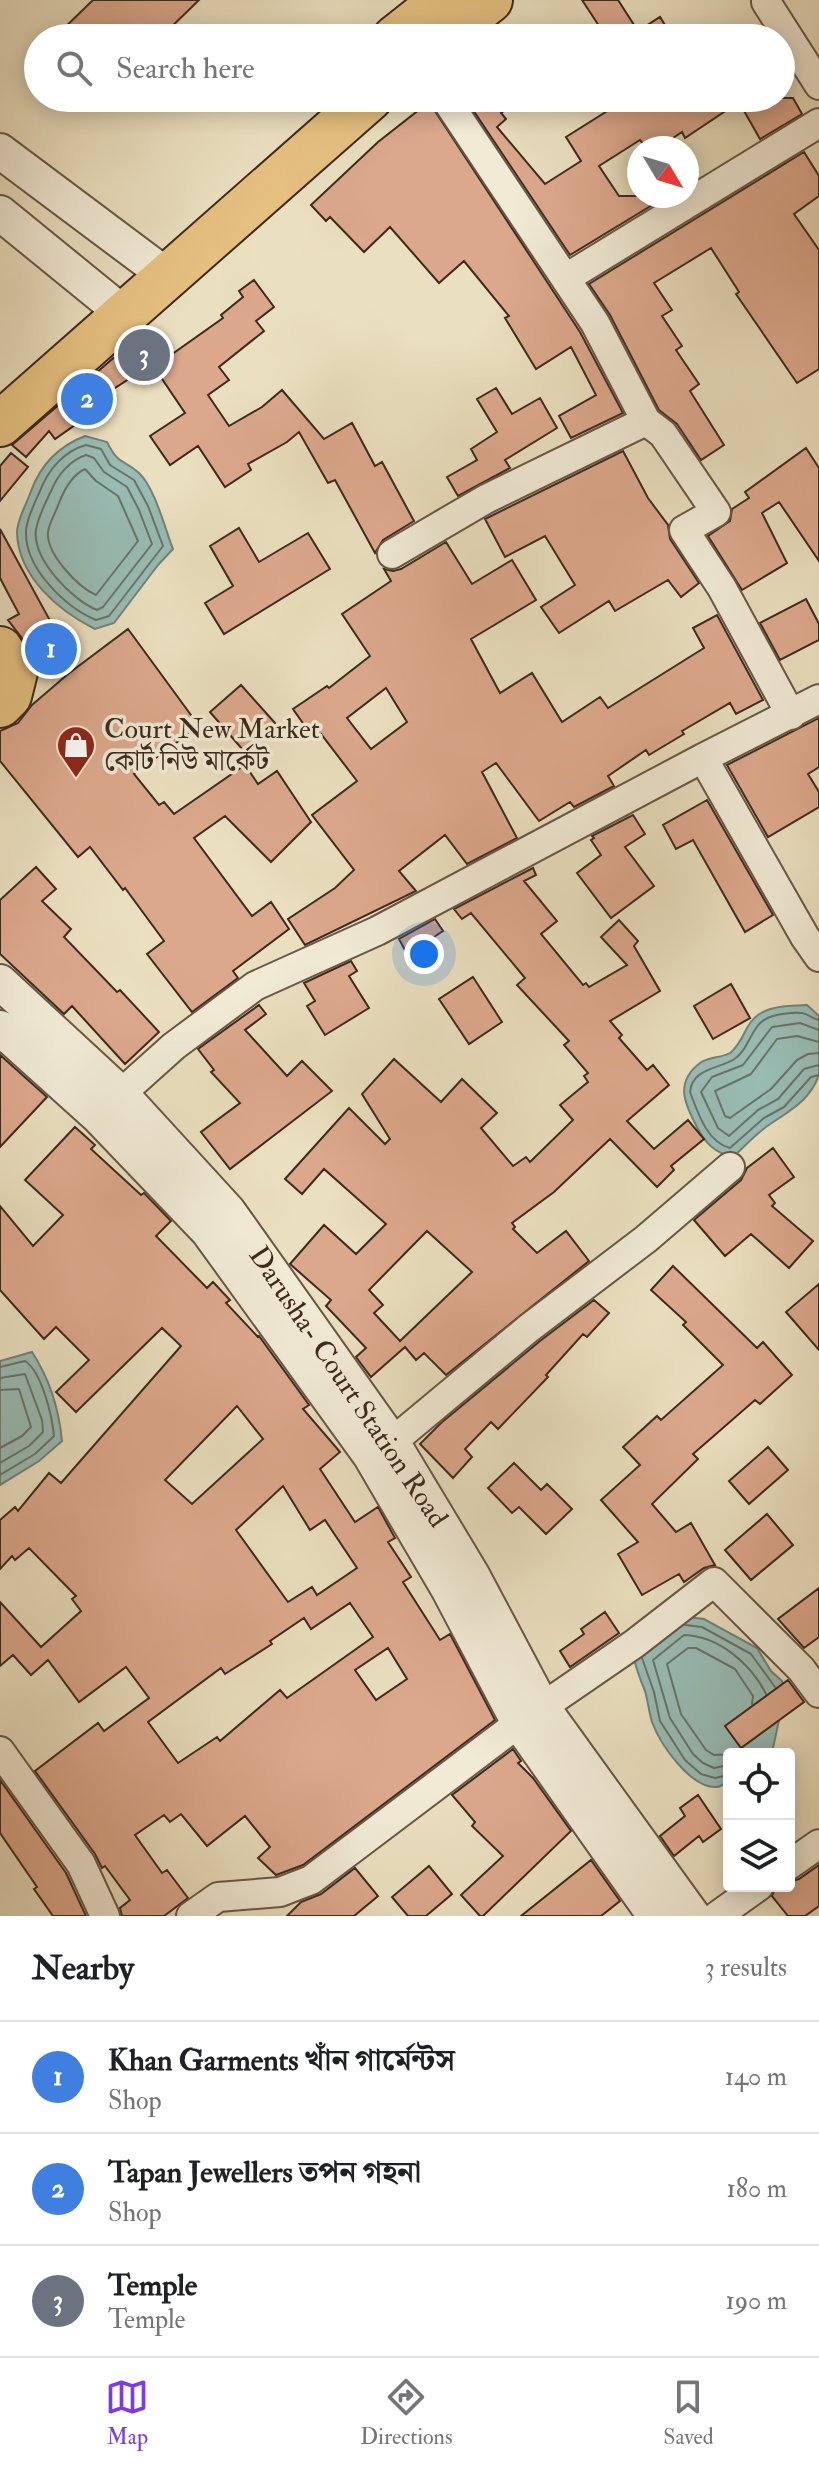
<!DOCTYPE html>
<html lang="en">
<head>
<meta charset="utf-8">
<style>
  body { margin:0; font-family:"IM FELL Double Pica","Noto Serif Bengali",serif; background:#f2f2f2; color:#202124 }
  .controls { position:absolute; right:24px; bottom:24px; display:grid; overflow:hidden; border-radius:8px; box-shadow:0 4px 20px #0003 }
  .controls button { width:72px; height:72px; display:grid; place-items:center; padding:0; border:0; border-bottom:2px solid #e0e0e0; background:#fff; color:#202124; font:40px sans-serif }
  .compass { position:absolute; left:627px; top:136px; width:72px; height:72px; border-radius:50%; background:#fff; box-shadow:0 4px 20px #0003; rotate:128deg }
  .you { position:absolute; left:424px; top:954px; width:28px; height:28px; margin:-20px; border:6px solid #fff; border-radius:50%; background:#1a73e8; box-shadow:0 0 0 12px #1a73e833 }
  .badge { display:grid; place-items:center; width:52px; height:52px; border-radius:50%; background:#7c3aed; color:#fff; font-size:26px; font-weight:700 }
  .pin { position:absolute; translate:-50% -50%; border:4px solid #fff; box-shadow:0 2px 8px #0006 }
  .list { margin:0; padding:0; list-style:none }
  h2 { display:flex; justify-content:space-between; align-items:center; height:104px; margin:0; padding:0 32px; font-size:34px }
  h2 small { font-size:26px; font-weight:400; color:#757577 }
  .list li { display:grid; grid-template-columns:52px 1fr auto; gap:24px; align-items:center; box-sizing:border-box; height:112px; padding:0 32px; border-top:2px solid #e0e0e0 }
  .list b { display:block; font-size:30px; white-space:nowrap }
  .list p { margin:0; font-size:26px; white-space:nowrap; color:#757577 }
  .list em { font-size:26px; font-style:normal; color:#757577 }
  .icon { flex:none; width:44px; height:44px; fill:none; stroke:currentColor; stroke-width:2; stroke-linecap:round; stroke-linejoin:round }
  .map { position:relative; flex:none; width:819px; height:1916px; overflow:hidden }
  .search { position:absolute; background:#fff; box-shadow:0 4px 20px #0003; left:24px; right:24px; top:24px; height:88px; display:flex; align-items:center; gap:20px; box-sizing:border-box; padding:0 28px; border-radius:44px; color:#757577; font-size:30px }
  .sheet { height:440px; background:#fff }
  nav { display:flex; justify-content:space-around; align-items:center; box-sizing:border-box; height:112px; border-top:2px solid #e0e0e0; background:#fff; font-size:22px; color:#757577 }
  nav a { display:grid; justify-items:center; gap:4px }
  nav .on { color:#7c3aed }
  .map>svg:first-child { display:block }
  .water { fill:#98bcb4; stroke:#748278; stroke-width:2 }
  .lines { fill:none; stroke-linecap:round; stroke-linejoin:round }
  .shore { stroke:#6a7368; stroke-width:2 }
  .building { fill:#dca88c; stroke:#3d2a1d; stroke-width:2; fill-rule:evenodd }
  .minor-casing { stroke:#685746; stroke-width:32 }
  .tertiary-casing { stroke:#685746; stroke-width:38 }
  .trunk-casing { stroke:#3d2a1d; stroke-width:48 }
  .minor { stroke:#f1ead5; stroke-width:28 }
  .tertiary { stroke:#f1ead5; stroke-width:34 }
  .trunk { stroke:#e5c080; stroke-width:44 }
  .labels { text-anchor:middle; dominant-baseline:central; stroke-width:7; stroke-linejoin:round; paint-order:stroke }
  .poi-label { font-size:28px; fill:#3d2a1d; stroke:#f1ead5; text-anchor:start }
  .street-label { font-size:28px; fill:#3d2a1d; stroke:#f1ead5 }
</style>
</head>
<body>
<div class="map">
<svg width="819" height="1916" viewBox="0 0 819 1916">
  <rect width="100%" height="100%" fill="#eadfbf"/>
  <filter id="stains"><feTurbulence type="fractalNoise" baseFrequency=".0025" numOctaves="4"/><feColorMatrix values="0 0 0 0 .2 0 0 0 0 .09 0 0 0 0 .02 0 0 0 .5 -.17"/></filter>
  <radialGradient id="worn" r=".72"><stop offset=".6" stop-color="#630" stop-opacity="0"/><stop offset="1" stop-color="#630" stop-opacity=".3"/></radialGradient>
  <path class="water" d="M85,436L107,442C119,466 122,458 139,473C155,488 165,529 173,549L158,565L114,623L95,629C59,611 18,577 17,532C17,520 27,503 31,491C41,464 59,446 85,436Z
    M807,1005L819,1016V1074C811,1101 787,1112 766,1127C754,1136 744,1147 733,1157C715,1153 705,1143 697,1127C684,1103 675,1082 700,1063C708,1057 721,1058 730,1053C738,1047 743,1036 747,1028C759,1005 784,1006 807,1005Z
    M32,1352C49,1378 59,1409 62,1441L39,1461L0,1485V1361Z
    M679,1616L704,1619L757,1648L771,1671L782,1681L784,1697L773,1748L767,1754H729V1782C725,1784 721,1786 717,1787C691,1789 660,1744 652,1722C649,1712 648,1701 645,1691C640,1679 636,1668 633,1655Z"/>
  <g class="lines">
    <path class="shore" d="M86,445L101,449L110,465L134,480L148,506L163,546L109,616L96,620C65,607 25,568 26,532C26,520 35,502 40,491C48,470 64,451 86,445Z
      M86,455L94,458L104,472L127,487L139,510L152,544L103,607L97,610C72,600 32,559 36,530C38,517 46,501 52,489C58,475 70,460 86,455Z
      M85,469L96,481L118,496L138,541L96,595C78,587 46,554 48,532C49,523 56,512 59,503C64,490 72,475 85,469Z
      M819,1020C812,1019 809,1014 802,1013C793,1012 778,1014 770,1017C751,1023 750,1050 733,1060C717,1069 692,1069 690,1092C698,1113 707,1142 730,1148L764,1118L784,1107L811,1077L819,1075
      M819,1030L800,1023L772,1027L743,1065L712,1077L701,1092L718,1128L729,1136L758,1110L778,1099L804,1069L819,1065
      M819,1042L797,1036L777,1039L751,1074L715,1091L725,1116L730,1118L771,1089L797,1060L808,1054L819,1053
      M0,1367L25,1361C42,1372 52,1416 54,1436L35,1454L0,1475
      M0,1378L25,1374L42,1420L43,1432L29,1446L0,1463
      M0,1390L19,1389L31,1427L22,1436L0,1448
      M685,1625L702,1627L751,1654L775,1687
      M642,1658L654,1692L660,1721L685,1760L701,1774L715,1778L729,1775
      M734,1754L714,1755L706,1750L681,1714L667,1664L688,1648H696L735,1669L753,1696L752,1704
      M729,1765L714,1768L703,1763L693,1754L670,1718L653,1660L684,1635C719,1636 751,1664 766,1694"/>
  </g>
  <path class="building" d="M93,0H199L160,38H54Z
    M582,0H618L638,31L660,17L673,38H607Z
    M465,98H524L501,113L506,119L497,127L545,184L581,161L566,137L628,98H793L802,114L760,139L739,102L685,138L682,132L658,148H646L640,140L599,166L619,196H667L570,255Z
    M429,102L580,332L623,413L571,438L559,416L596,395L571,347L536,369L505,318L509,316L464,261L439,283L390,227L364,252L330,217L326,221L311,205L378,142Z
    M804,152L819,176V196L794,214L819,250V369L797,383L736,294L739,292L711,248L654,283L672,310L662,316L682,346L676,350L699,384L690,391L724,445L701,460L677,424L659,410L610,315L589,284Z
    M254,280L274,307L256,321L264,331L219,367L229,380L208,395L229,426L262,407L282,390L324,439L352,423L375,466L382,462L414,521L383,540L375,553L335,480L328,483L299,432L287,442L248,464L251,470L225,487L198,446L170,465L150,436L185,413L154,367L223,318L221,315L243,297L239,291Z
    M138,337L155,362L112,390L116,396L55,439L49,431L26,457L12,445Z
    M496,388L512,414L540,398L557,428L505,460L510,468L458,496L447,477L477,460L471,449L497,432L477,399Z
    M806,448L819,468V561L779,502L762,513L787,563L742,590L708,536L730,521L732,509L749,498L745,492Z
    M623,451L648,498L668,525L670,539L699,583L681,597L668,580L615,611L609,601L559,633L541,607L575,585L545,536L505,557L485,519Z
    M11,453L28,467L0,501V466Z
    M239,528L259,562L308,533L330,569L224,634L205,603L233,586L210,546Z
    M0,529L53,626L25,642L8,620L19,614L0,578Z
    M446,542L472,584L512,560L536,600L471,639L500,693L532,673L562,722L600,697L608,708L704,648L693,628L717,615L763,700L736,714L730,703L682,731L684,734L649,755L646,750L608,776L614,786L574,807L570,802L539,821L496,763L482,772L517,838L467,864L445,835L399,871L416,891L305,945L288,919L335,888L354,870L312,815L357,781L321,734L314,739L293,709L327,686L329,688L370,656L342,614L391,581L384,569L393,571L401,569ZM386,688L407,722L371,749L347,718Z
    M806,599L819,624V640L780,660L760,623Z
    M128,629L199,726L134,774L159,805L164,802L174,814L245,765L258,784L277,771L311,822L271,862L225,816L194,838L252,916L271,902L289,929L233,971L238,978L192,1012L147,954L164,941L125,888L123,890L90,847L78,857L0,761V731L18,723L32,705L68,674Z
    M241,685L275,723L243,750L210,712Z
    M819,718V767L808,774L819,792V807L768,837L727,765Z
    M707,800L773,915L745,932L693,840L676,849L663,825Z
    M633,815L645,834L625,847L654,886L611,918L577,873L601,855L591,840L594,838L592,836Z
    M36,867L56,889L42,901L71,929L64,937L117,992L120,990L159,1032L125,1064L72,1006L64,1014L0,954V900Z
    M533,868L536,875L524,881L557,921L541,934L583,985L586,983L589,987L627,965L601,937L619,920L638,941L634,946L660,991L610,1021L622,1035L619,1038L647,1070L653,1065L669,1085L627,1121L654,1149L688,1120L704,1139L671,1166L674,1170L657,1187L610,1139L554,1192L512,1223L515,1227L513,1229L537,1253L566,1231L589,1261L446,1375L424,1353L416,1360L405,1347L371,1377L356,1357L366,1348L326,1306L331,1300L290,1264L324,1225L356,1254L386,1224L324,1169L302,1194L285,1179L349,1108L385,1144L390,1139L362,1094L394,1059L441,1102L462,1079L497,1113L481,1128L513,1166L526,1157L530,1162L573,1120L560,1105L588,1082L584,1076L588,1073L564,1045L569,1041L517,985L525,978L471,913L462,919L454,909ZM427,1231L472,1272L400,1341L374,1313L383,1305L369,1290Z
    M435,919L443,931L428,941L430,945L408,956L399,939Z
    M351,961L357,971L349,976L369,1008L325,1035L307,1006L315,1001L304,983Z
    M473,977L502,1022L469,1044L439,999Z
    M731,984L750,1018L713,1039L694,1006Z
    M259,1005L266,1014L245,1030L287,1076L302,1061L332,1091L230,1169L201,1132L240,1103L211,1072L214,1070L198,1049Z
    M0,1055L47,1097L0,1147Z
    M75,1127L95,1145L91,1149L141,1195L144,1193L171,1221L156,1236L207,1288L213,1282L230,1300L226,1303L258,1337L259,1336L309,1405L303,1409L340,1452L320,1469L355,1522L378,1507L395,1538L388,1542L411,1577L403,1582L440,1640L450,1634L495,1720L303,1865L276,1875L258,1858L270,1847L245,1816L207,1846L181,1814L170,1822L164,1815L135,1835L162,1873L167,1870L188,1898L164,1916H122L120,1908L130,1900L105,1866L102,1868L95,1854L35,1771L98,1723L104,1731L149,1698L126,1667L79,1702L48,1660L31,1675L13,1655L0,1666V1602L41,1647L81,1611L72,1599L76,1596L29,1548L15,1560L12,1556L0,1569V1520L15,1507L18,1511L49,1473L61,1483L181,1346L162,1328L76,1412L56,1392L89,1360L56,1327L44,1339L0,1290V1206L33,1246L63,1215L25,1180ZM237,1406L263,1439L192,1504L165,1480ZM283,1486L310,1530L325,1520L357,1568L317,1595L312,1587L288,1602L236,1530ZM350,1603L373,1637L287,1698L280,1690L220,1741L217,1737L178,1763L148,1722L221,1668L225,1674L272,1644L270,1641L304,1618L311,1629ZM388,1648L407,1679L376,1700L355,1670Z
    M773,1148L794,1177L769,1195L775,1203L772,1206L813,1241L789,1268L751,1234L725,1256L694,1220L741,1180L747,1168Z
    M673,1266L757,1348L763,1342L792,1375L760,1404L755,1400L693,1454L698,1459L652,1504L676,1532L691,1523L715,1565L704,1568L684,1582L679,1574L642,1595L618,1554L638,1542L601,1500L640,1465L623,1447L657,1416L661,1420L723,1365L683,1325L686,1322L651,1290Z
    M819,1284V1350L786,1312Z
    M594,1300L609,1313L587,1337L583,1334L546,1375L548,1377L498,1429L491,1422L465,1449L472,1457L453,1478L420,1444L441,1423L540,1341Z
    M768,1447L788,1470L749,1504L729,1481Z
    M514,1463L541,1490L547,1484L572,1509L546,1534L519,1507L512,1513L488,1488Z
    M767,1514L793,1545L751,1580L725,1550Z
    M819,1588V1637L804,1648L778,1619Z
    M605,1612L619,1633L570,1667L560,1651L584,1634L581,1629Z
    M788,1680L804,1702L741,1748L725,1726Z
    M513,1749L521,1761L518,1763L533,1778L571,1831L483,1916H480L461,1895L503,1856L472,1826L475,1822L452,1795Z
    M0,1780L66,1873L86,1916H53L34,1889L37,1887L0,1833Z
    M698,1795L721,1829L703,1842L699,1836L674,1856L660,1836L685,1816L680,1808Z
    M591,1860L620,1901L601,1916H521Z
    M819,1865V1906L805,1916H788L772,1896L776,1886H789V1882L799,1879Z
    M429,1866L452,1894L426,1916H408L392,1897Z
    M355,1868L378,1896L354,1916H287L301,1902L321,1894Z"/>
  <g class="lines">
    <g class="minor-casing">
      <path id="minor" d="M766,2L819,85
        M445,98L595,323L646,421L663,434L716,512L684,530L722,588L791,715
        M566,278L819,123
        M392,554L486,499L646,421
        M819,699L703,758L805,937L819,957
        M106,1107L174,1046L255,986L377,931L703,758
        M375,1451L392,1442L529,1328L646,1239L730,1167
        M0,1751L81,1864L105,1916
        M789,1865L819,1844
        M191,1916L218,1897L280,1892L311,1880L519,1723L634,1644L714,1582L801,1669L819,1693
        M717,1916L759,1886"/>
    </g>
    <g class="tertiary-casing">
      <path id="tertiary" d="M0,151L167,276
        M0,213L124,314
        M0,982L120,1093L228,1211L392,1442L472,1575L542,1707L693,1916
        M0,1028L98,1116L208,1231L370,1455L449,1590L519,1723L655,1916"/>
    </g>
    <g class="trunk-casing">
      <path id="trunk" d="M395,38L443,0
        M441,38L490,0
        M0,424L370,98
        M0,649L15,672L9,696L0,705"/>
    </g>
    <use href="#minor" class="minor"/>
    <use href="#tertiary" class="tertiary"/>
    <use href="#trunk" class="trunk"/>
  </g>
  <defs>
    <g id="shop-pin" transform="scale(2)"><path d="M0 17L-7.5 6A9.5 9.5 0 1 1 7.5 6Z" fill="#8f2418" stroke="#f1ead5"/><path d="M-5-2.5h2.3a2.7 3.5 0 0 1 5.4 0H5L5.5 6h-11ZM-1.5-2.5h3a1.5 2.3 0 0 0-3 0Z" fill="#fff"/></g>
  </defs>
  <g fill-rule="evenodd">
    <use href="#shop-pin" x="76" y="745"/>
  </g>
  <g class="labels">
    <g class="poi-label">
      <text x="104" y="729">Court New Market<tspan x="104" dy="32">কোর্ট নিউ মার্কেট</tspan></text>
    </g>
    <g class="street-label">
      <text transform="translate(348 1387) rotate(56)">Darusha- Court Station Road</text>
    </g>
  </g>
  <rect width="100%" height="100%" filter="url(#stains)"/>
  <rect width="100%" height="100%" fill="url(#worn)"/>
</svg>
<div class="controls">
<button><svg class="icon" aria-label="locate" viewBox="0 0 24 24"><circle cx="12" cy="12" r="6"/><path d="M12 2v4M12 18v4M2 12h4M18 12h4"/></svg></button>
<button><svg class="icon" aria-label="layers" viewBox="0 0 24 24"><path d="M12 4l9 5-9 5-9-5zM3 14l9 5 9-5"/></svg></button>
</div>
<svg class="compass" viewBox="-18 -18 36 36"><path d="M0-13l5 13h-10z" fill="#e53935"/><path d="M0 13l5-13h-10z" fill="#757577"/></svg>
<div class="you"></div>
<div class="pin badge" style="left:51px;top:649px;background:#3f7fe0">1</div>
<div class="pin badge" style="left:87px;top:399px;background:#3f7fe0">2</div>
<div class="pin badge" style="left:144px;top:355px;background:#6b7280">3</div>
<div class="search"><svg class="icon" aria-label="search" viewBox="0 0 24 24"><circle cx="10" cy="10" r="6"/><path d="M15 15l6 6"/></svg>Search here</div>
</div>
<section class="sheet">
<h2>Nearby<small>3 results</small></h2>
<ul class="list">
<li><span class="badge" style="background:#3f7fe0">1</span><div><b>Khan Garments খাঁন গার্মেন্টস</b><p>Shop</p></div><em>140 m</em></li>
<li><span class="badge" style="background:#3f7fe0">2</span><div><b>Tapan Jewellers তপন গহনা</b><p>Shop</p></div><em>180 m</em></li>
<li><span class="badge" style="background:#6b7280">3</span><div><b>Temple</b><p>Temple</p></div><em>190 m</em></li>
</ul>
</section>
<nav>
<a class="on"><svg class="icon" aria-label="map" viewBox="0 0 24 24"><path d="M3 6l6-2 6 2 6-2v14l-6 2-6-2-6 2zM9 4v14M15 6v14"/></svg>Map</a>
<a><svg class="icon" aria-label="directions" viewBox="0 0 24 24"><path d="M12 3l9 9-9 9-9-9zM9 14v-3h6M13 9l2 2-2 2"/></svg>Directions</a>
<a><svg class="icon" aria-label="saved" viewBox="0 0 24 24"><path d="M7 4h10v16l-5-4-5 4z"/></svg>Saved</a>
</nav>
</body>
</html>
